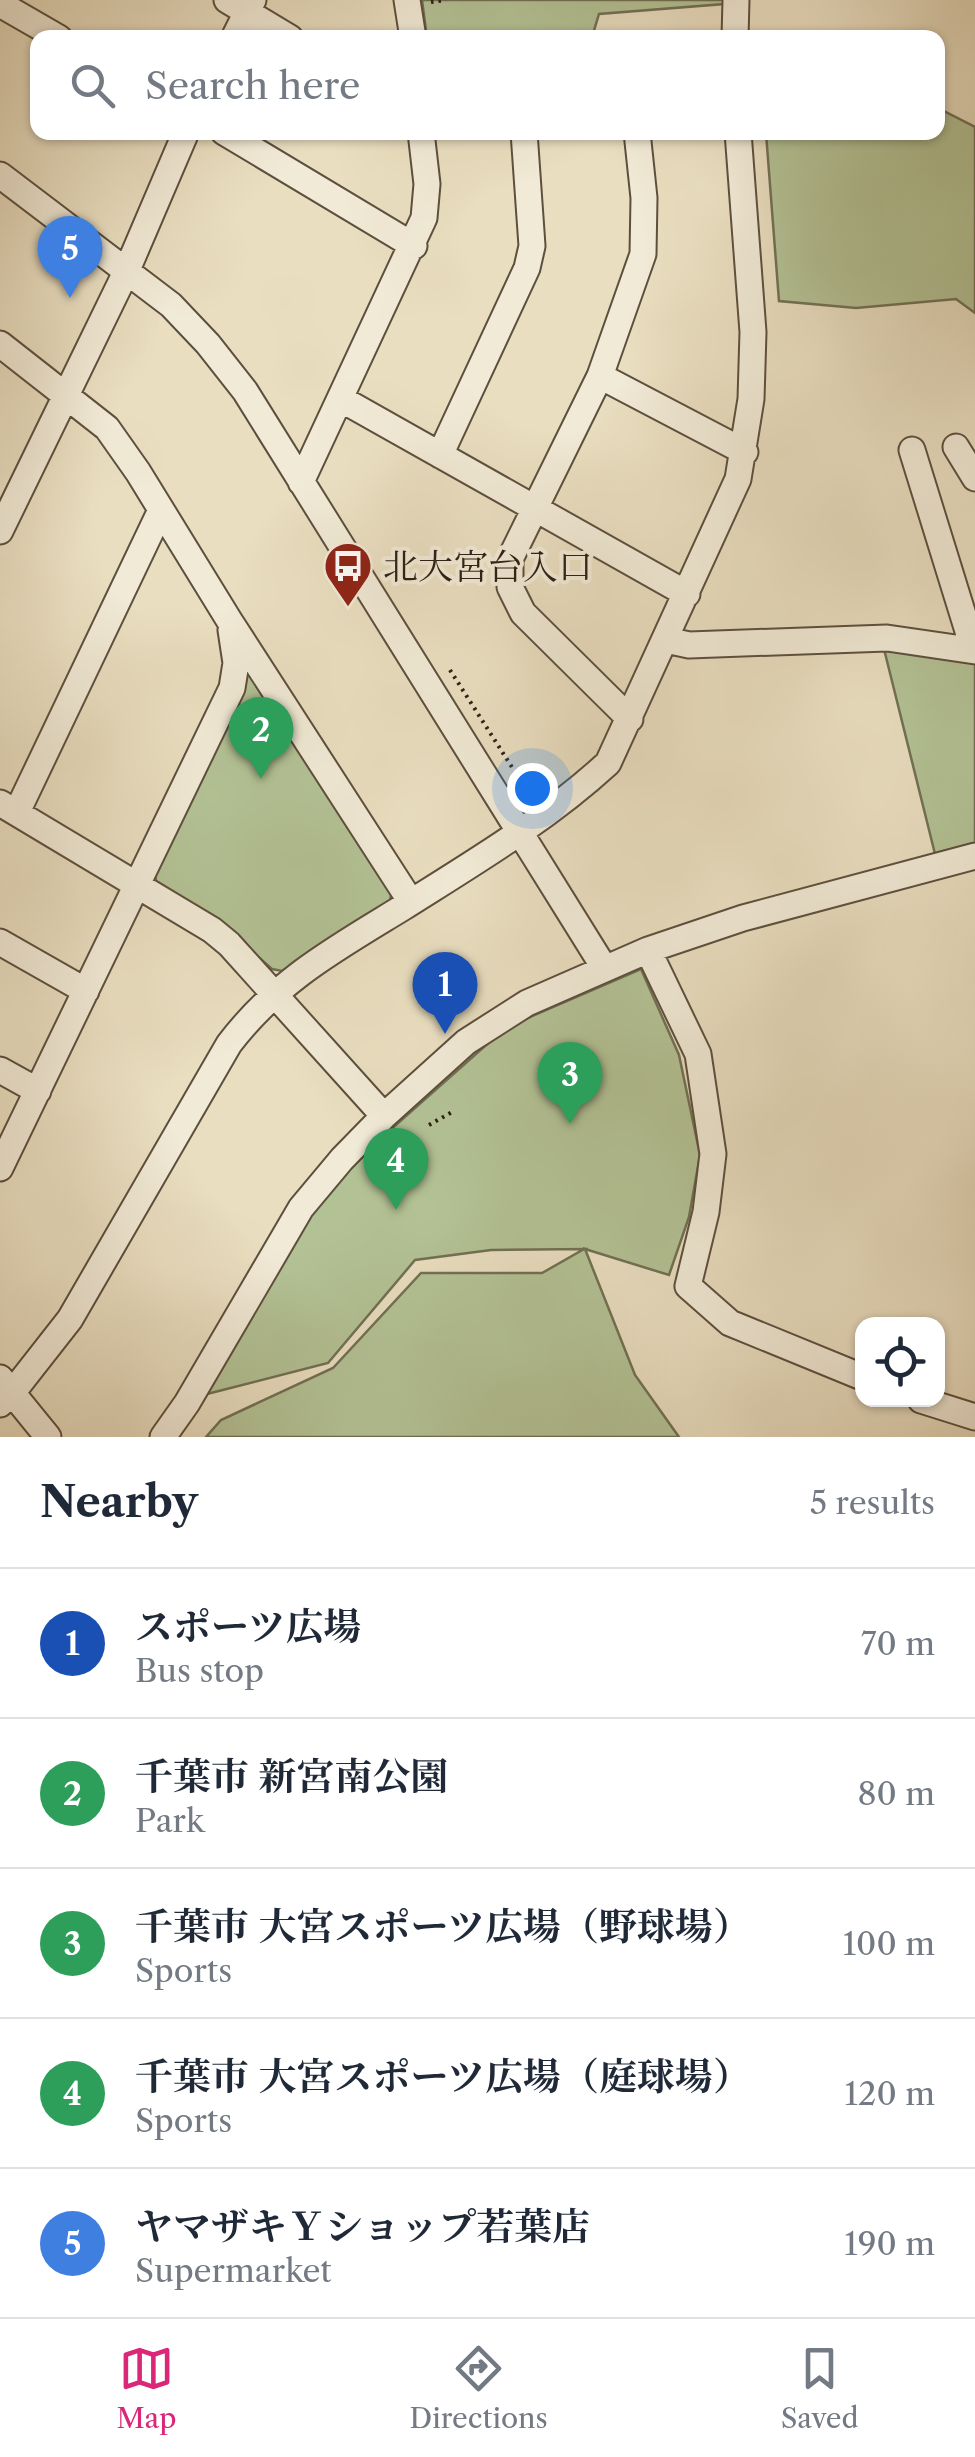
<!DOCTYPE html>
<html lang="en">
<head>
<meta charset="utf-8">
<style>
  body { margin:0; font-family:"Libre Caslon Text","Noto Serif JP",serif; background:#f2f2f3; color:#1f2937 }
  .controls { position:absolute; right:30px; bottom:30px; display:grid; overflow:hidden; border-radius:20px; box-shadow:0 2px 8px #0004 }
  .controls button { width:90px; height:90px; display:grid; place-items:center; padding:0; border:0; border-bottom:2px solid #e0e1e3; background:#fff; color:#1f2937; font:50px sans-serif }
  .you { position:absolute; left:532px; top:788px; width:35px; height:35px; margin:-25px; border:8px solid #fff; border-radius:50%; background:#1a73e8; box-shadow:0 0 0 15px #1a73e833 }
  .badge { display:grid; place-items:center; width:65px; height:65px; border-radius:50%; background:#db2777; color:#fff; font-size:32px; font-weight:700 }
  .pin { position:absolute; translate:-50% -82px; filter:drop-shadow(0 2px 5px #0008) }
  .pin::after { content:''; position:absolute; top:52px; width:35px; height:30px; background:inherit; clip-path:polygon(0 0,100% 0,50% 100%) }
  .list { margin:0; padding:0; list-style:none }
  h2 { display:flex; justify-content:space-between; align-items:center; height:130px; margin:0; padding:0 40px; font-size:42px }
  h2 small { font-size:32px; font-weight:400; color:#747a83 }
  .list li { display:grid; grid-template-columns:65px 1fr auto; gap:30px; align-items:center; box-sizing:border-box; height:150px; padding:0 40px; border-top:2px solid #e0e1e3 }
  .list b { display:block; font-size:38px; white-space:nowrap }
  .list p { margin:0; font-size:32px; white-space:nowrap; color:#747a83 }
  .list em { font-size:32px; font-style:normal; color:#747a83 }
  .icon { flex:none; width:55px; height:55px; fill:none; stroke:currentColor; stroke-width:2; stroke-linecap:round; stroke-linejoin:round }
  .map { position:relative; flex:none; width:975px; height:1437px; overflow:hidden }
  .search { position:absolute; background:#fff; box-shadow:0 2px 8px #0004; left:30px; right:30px; top:30px; height:110px; display:flex; align-items:center; gap:25px; box-sizing:border-box; padding:0 35px; border-radius:20px; color:#747a83; font-size:38px }
  .sheet { height:880px; background:#fff }
  nav { display:flex; justify-content:space-around; align-items:center; box-sizing:border-box; height:140px; border-top:2px solid #e0e1e3; background:#fff; font-size:28px; color:#747a83 }
  nav a { display:grid; justify-items:center; gap:5px }
  nav .on { color:#db2777 }
  .map>svg:first-child { display:block }
  .green { fill:#b3c295; stroke:#707054; stroke-width:2.5 }
  .lines { fill:none; stroke-linecap:round; stroke-linejoin:round }
  .minor-casing { stroke:#5d4f3e; stroke-width:29 }
  .path { stroke:#2e1f13; stroke-width:4; stroke-dasharray:2.5 5; stroke-linecap:butt }
  .minor { stroke:#f1ead6; stroke-width:25 }
  .labels { text-anchor:middle; dominant-baseline:central; stroke-width:8; stroke-linejoin:round; paint-order:stroke }
  .poi-label { font-size:35px; fill:#2e1f13; stroke:#f1ead6; text-anchor:start }
</style>
</head>
<body>
<div class="map">
<svg width="975" height="1437" viewBox="0 0 975 1437">
  <rect width="100%" height="100%" fill="#e9dec0"/>
  <filter id="stains"><feTurbulence type="fractalNoise" baseFrequency=".002" numOctaves="4"/><feColorMatrix values="0 0 0 0 .2 0 0 0 0 .09 0 0 0 0 .02 0 0 0 .5 -.17"/></filter>
  <radialGradient id="worn" r=".72"><stop offset=".6" stop-color="#630" stop-opacity="0"/><stop offset="1" stop-color="#630" stop-opacity=".3"/></radialGradient>
  <path class="green" d="M422,0H724V4L599,14L592,37L427,38Z
    M938,108L975,127V313L956,299L856,308L779,301L766,133L938,132Z
    M883,645L975,656V849L937,862Z
    M247,671H255L392,891L390,900L282,971L272,969L214,918L156,881L155,872Z
    M641,969L679,1055L700,1155L689,1217L669,1275L585,1249L635,1375L679,1437H206L221,1420L333,1368L421,1273H542L584,1249L491,1250L415,1260L328,1363L203,1395L273,1267L345,1170L494,1038L523,1020Z"/>
  <g class="lines">
    <g class="minor-casing">
      <path id="minor" d="M227,0L290,38
        M407,0L413,38
        M0,4L59,38
        M234,38L253,0
        M735,38L736,0
        M224,132L414,246
        M0,175L171,305L208,344L245,391L605,969
        M0,344L107,428L138,472L229,620L411,902
        M600,376L745,452
        M341,399L687,594
        M956,447L975,478
        M912,450L968,631L970,649
        M440,455L527,268L532,246L524,132
        M301,482L424,218L427,184L421,132
        M0,531L127,270L186,132
        M666,640L689,645L887,638L975,651
        M630,719L523,613L510,587V559L600,376L643,254L644,198L637,132
        M0,803L212,930L229,944L384,1116
        M17,812L161,510
        M0,942L86,991
        M648,950L698,1054L713,1154L706,1212L688,1286L730,1323L862,1377
        M0,1070L38,1091
        M0,1168L232,688L236,663L231,630
        M0,1378L48,1437
        M921,1400L975,1417
        M0,1404L12,1393L70,1319L229,1044C278,980 335,949 402,908C473,863 546,820 608,763L738,479L751,399L753,332L738,132
        M163,1437L187,1403L301,1208L342,1159L384,1116L466,1042L527,1003L648,950L743,918L975,856"/>
    </g>
    <path class="path" d="M431,2L446,0
      M450,670L531,797
      M429,1125L452,1112"/>
    <use href="#minor" class="minor"/>
  </g>
  <defs>
    <g id="bus-pin" transform="scale(2.5)"><path d="M0 17L-7.5 6A9.5 9.5 0 1 1 7.5 6Z" fill="#8f2418" stroke="#f1ead6"/><path d="M-5-6H5V4H4V6H2V4H-2V6H-4V4H-5ZM-3.5-4V0h7V-4ZM-3.5 1.2v1.5H-2V1.2ZM2 1.2v1.5H3.5V1.2Z" fill="#fff"/></g>
  </defs>
  <g fill-rule="evenodd">
    <use href="#bus-pin" x="348" y="566"/>
  </g>
  <g class="labels">
    <g class="poi-label">
      <text x="383" y="566">北大宮台入口</text>
    </g>
  </g>
  <rect width="100%" height="100%" filter="url(#stains)"/>
  <rect width="100%" height="100%" fill="url(#worn)"/>
</svg>
<div class="controls">
<button><svg class="icon" aria-label="locate" viewBox="0 0 24 24"><circle cx="12" cy="12" r="6"/><path d="M12 2v4M12 18v4M2 12h4M18 12h4"/></svg></button>
</div>
<div class="you"></div>
<div class="pin badge" style="left:445px;top:1034px;background:#1a4fb4">1</div>
<div class="pin badge" style="left:261px;top:779px;background:#2e9e5b">2</div>
<div class="pin badge" style="left:570px;top:1124px;background:#2e9e5b">3</div>
<div class="pin badge" style="left:396px;top:1210px;background:#2e9e5b">4</div>
<div class="pin badge" style="left:70px;top:298px;background:#3f7fe0">5</div>
<div class="search"><svg class="icon" aria-label="search" viewBox="0 0 24 24"><circle cx="10" cy="10" r="6"/><path d="M15 15l6 6"/></svg>Search here</div>
</div>
<section class="sheet">
<h2>Nearby<small>5 results</small></h2>
<ul class="list">
<li><span class="badge" style="background:#1a4fb4">1</span><div><b>スポーツ広場</b><p>Bus stop</p></div><em>70 m</em></li>
<li><span class="badge" style="background:#2e9e5b">2</span><div><b>千葉市 新宮南公園</b><p>Park</p></div><em>80 m</em></li>
<li><span class="badge" style="background:#2e9e5b">3</span><div><b>千葉市 大宮スポーツ広場（野球場）</b><p>Sports</p></div><em>100 m</em></li>
<li><span class="badge" style="background:#2e9e5b">4</span><div><b>千葉市 大宮スポーツ広場（庭球場）</b><p>Sports</p></div><em>120 m</em></li>
<li><span class="badge" style="background:#3f7fe0">5</span><div><b>ヤマザキＹショップ若葉店</b><p>Supermarket</p></div><em>190 m</em></li>
</ul>
</section>
<nav>
<a class="on"><svg class="icon" aria-label="map" viewBox="0 0 24 24"><path d="M3 6l6-2 6 2 6-2v14l-6 2-6-2-6 2zM9 4v14M15 6v14"/></svg>Map</a>
<a><svg class="icon" aria-label="directions" viewBox="0 0 24 24"><path d="M12 3l9 9-9 9-9-9zM9 14v-3h6M13 9l2 2-2 2"/></svg>Directions</a>
<a><svg class="icon" aria-label="saved" viewBox="0 0 24 24"><path d="M7 4h10v16l-5-4-5 4z"/></svg>Saved</a>
</nav>
</body>
</html>
